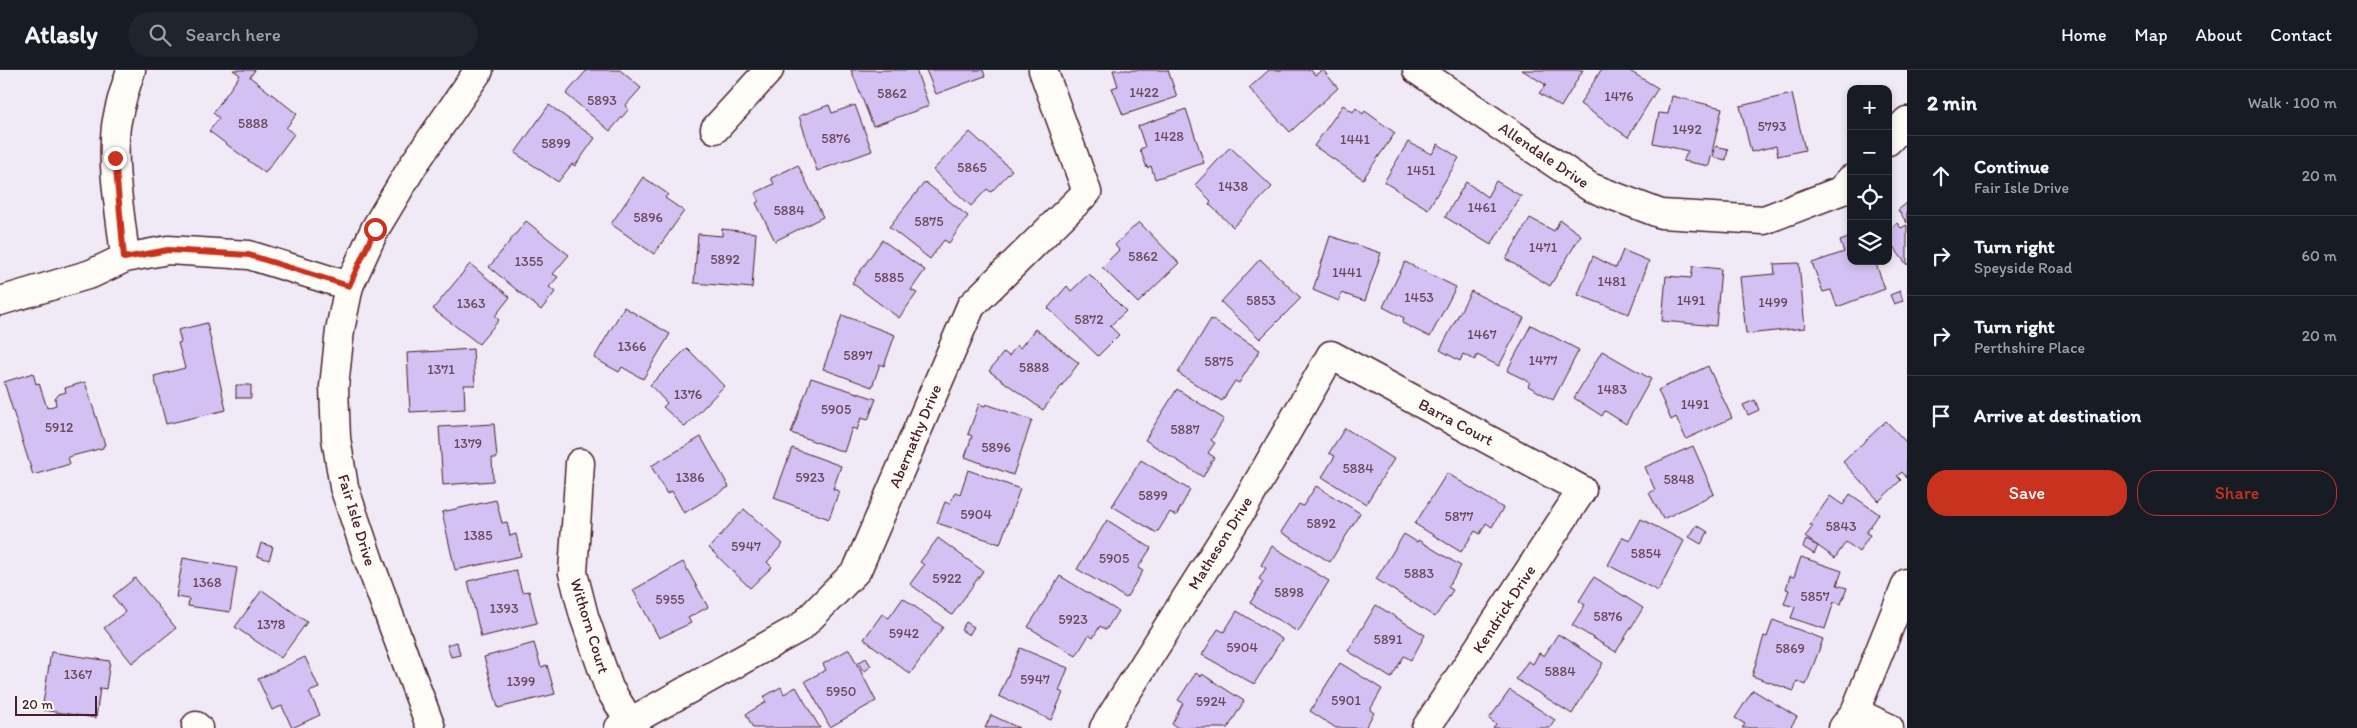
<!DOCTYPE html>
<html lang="en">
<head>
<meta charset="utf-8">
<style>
  body { margin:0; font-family:Itim,sans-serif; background:#20242c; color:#f1f3f6 }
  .controls { position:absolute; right:15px; top:15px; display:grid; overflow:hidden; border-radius:10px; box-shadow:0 2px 8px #0003 }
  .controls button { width:45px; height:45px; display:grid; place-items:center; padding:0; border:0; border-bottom:1px solid #363941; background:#171b24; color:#f1f3f6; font:25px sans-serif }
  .scale { position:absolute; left:15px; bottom:12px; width:82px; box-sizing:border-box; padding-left:5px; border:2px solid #4a1f2b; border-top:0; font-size:14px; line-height:18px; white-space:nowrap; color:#4a1f2b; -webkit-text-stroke:4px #fdfcf7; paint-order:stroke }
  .stop { position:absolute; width:15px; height:15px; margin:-11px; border:4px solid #c8321e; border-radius:50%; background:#fff }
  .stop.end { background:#c8321e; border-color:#fff; box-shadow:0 1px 5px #0008 }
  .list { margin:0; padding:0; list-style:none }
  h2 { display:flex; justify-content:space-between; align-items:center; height:65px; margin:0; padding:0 20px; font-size:21px }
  h2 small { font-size:16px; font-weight:400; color:#9ea1a6 }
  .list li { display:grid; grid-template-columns:32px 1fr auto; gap:15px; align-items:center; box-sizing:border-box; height:80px; padding:0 20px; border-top:1px solid #363941 }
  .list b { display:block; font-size:19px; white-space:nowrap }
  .list p { margin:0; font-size:16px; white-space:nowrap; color:#9ea1a6 }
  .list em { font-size:16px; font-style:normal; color:#9ea1a6 }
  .actions { display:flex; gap:10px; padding:15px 20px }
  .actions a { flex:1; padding:11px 0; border:1px solid #c8321e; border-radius:20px; text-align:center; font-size:18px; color:#c8321e }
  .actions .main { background:#c8321e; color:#fff }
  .icon { flex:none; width:28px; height:28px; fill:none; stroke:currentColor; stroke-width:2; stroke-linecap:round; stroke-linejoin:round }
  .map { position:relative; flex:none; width:1907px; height:658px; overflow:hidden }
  header { display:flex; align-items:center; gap:30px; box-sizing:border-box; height:70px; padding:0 25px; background:#171b24; border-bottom:1px solid #363941 }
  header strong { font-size:24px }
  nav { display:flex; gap:28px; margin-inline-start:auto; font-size:18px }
  .search { width:350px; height:45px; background:#20242c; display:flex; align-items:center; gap:12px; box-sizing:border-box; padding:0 18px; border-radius:28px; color:#9ea1a6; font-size:19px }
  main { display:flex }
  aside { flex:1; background:#171b24 }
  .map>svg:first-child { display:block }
  .building { fill:#d2c1f2; stroke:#4a1f2b }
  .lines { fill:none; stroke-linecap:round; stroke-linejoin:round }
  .minor-casing { stroke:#4a1f2b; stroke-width:31 }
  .tertiary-casing { stroke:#4a1f2b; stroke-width:31 }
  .minor { stroke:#fdfcf7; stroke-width:28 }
  .tertiary { stroke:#fdfcf7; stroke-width:28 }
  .route { stroke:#c8321e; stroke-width:6 }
  .labels { text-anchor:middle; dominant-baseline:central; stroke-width:5; stroke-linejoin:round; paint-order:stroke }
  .number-label { font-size:14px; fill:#6c485d }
  .street-label { font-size:16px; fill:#4a1f2b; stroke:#fdfcf7 }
</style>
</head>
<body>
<header>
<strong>Atlasly</strong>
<div class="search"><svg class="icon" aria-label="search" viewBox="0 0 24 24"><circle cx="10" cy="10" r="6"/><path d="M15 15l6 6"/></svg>Search here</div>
<nav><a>Home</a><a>Map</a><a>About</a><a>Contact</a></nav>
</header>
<main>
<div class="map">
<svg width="1907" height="658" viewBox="0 0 1907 658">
  <rect width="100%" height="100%" fill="#f0eaf6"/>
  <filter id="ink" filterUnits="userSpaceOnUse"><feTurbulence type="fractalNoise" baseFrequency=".02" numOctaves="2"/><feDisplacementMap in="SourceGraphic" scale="10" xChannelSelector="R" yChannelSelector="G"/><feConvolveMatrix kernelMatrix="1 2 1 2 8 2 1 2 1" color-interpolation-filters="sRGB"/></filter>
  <g filter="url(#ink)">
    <path class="building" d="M233,0H255L250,7L297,44L286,58L294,64L265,103L209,61L219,48L213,43L240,5Z
      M587,0H620L641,18L625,36L629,39L610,61L566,24Z
      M851,0H916L929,36L873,56Z
      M926,0H983L985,6L936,24Z
      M1113,0H1168L1177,27L1123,45L1112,18L1118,16Z
      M1269,0H1311L1315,5L1323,0L1338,18L1290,62L1249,18Z
      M1522,0H1583L1561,37L1539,23L1546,15Z
      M1601,0H1628L1658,18L1628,67L1580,34Z
      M1792,24L1805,80L1778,86L1776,76L1751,82L1740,36Z
      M1672,26L1722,38L1709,96L1683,91L1688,81L1653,73L1659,43L1668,44Z
      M549,35L595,68L575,96L572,94L558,112L515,83Z
      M829,35L832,43L855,35L872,81L817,101L799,46Z
      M1343,35L1353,42L1356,38L1363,44L1365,41L1395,63L1363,109L1314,76Z
      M1186,39L1204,93L1155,109L1151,96L1147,98L1140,79L1145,77L1138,56Z
      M970,62L1012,100L991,122L987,119L971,136L933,100Z
      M1408,72L1432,84L1438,74L1459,88L1428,139L1384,112Z
      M1716,76L1728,79L1726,90L1713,87Z
      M1230,77L1272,117L1233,157L1209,134L1211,131L1195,115Z
      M798,95L823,147L775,171L756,133L759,131L755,123L774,114L771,108Z
      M643,107L668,124L665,128L684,141L654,184L611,154Z
      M1496,111L1521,126L1491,175L1445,147L1466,112L1487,127Z
      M925,112L968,146L949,173L944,170L930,189L889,157Z
      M1907,133V153L1898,140Z
      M1530,148L1554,161L1560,150L1581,165L1550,216L1506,189Z
      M526,151L569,185L553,204L558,207L549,217L555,222L541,240L489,197Z
      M1139,152L1179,193L1138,233L1102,197L1119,180L1115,175Z
      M1897,153L1901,158L1907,155V195L1888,170V160Z
      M722,159L756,163L752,218L694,213L698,164L722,166Z
      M1330,166L1381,183L1365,231L1341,223L1339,231L1313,220Z
      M1851,167V191H1875L1885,219L1837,237L1831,220L1823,222L1812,193L1844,182L1840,171Z
      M882,170L925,200L911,220L917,223L899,248L852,213Z
      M1623,180L1649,191L1629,244L1578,225L1593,186L1616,198Z
      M1260,189L1301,228L1260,269L1221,232Z
      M1405,192L1456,217L1430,267L1402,253L1404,248L1383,237Z
      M1799,193L1805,258L1746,264L1740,207L1775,204L1774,194Z
      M470,194L510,227L495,246L499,250L479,274L433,239Z
      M1693,196L1721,199L1716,256L1662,251L1666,206L1691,208Z
      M1089,204L1126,241L1110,256L1119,265L1098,286L1048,238L1067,216L1071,221Z
      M1471,221L1524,248L1499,296L1477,285L1475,290L1463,284L1460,291L1440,280Z
      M1900,221L1903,231L1894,234L1890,225Z
      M624,237L670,264L643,309L622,297L619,302L594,288Z
      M842,245L895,265L884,296L880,294L872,317L823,299Z
      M1211,249L1260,280L1239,313L1235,311L1222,331L1178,303Z
      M207,253L226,340L166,354L154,306L185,298L178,273L181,272L178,260Z
      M1531,255L1579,280L1553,330L1528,316L1530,312L1507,301Z
      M1035,259L1079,293L1043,340L989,301L1004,282L1009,286L1017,275L1020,278Z
      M687,278L724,316L685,357L663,337L667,333L650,315Z
      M473,279L475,315H464L465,339L410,342L407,283Z
      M1602,281L1651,309L1626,354L1605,341L1602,346L1574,328Z
      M1708,296L1732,348L1686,369L1676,347L1671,350L1658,320Z
      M33,303L36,314L39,313L47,338L56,335L55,329L59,324L66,322L65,318L85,312L105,375L103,376V378L68,387L70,394L33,405L4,312Z
      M811,308L876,329L868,350L861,348L857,360L852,358L844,382L791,363Z
      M236,315H251V328H236Z
      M1177,319L1224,349L1211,370L1215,373L1208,383L1214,387L1203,407L1145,370Z
      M1755,330L1759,340L1748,345L1743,335Z
      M979,334L985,336L986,334L1032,350L1013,405L965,387L972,366L968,364Z
      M1886,351L1907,373V408L1902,402L1897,406L1901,410L1879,431L1843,392Z
      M494,354L497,388H492L493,411L443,415L439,357Z
      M1345,358L1394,389L1366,434L1322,407L1335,386L1329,383Z
      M701,367L729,417L684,443L672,421L667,424L651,396Z
      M1693,376L1714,424L1663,449L1649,423L1655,420L1645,397Z
      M792,378L841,396L833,419L839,421L829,449L774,428Z
      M1141,390L1190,420L1176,446L1170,442L1157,463L1112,436Z
      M968,400L1020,419L1000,474L937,453L945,432L950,434L955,422L960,424Z
      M1447,403L1503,438L1492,457L1486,453L1480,464L1475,461L1461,482L1415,454Z
      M1316,416L1360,443L1330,492L1281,462L1299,434L1303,436Z
      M1850,424L1879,444L1866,463L1870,465L1859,482L1846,472L1835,488L1805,467L1813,456L1810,455L1830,426L1843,435Z
      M496,430L502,453L507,452L510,466L516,464L521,486L455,500L442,442Z
      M744,439L783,474L767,492L772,497L750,518L709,478Z
      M1641,449L1684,471L1658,521L1608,495L1623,467L1630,470Z
      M1107,450L1151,478L1138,498L1143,501L1126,528L1077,499Z
      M1697,455L1708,462L1701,474L1689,467Z
      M1404,464L1417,472L1418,470L1461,496L1448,517L1453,520L1435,547L1376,509Z
      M938,468L983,501L952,545L910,514L924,495L920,492Z
      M1806,470L1818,476L1814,484L1803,477Z
      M261,473L273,477L269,490L257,486Z
      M1272,476L1329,511L1298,562L1250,533L1263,512L1259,509L1266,498L1261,495Z
      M1801,487L1842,501L1837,515L1847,518L1841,534L1834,532L1825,559L1791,548L1795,537L1784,534L1789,520L1786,519L1790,506L1794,507Z
      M183,488L237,498L230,542L188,536L189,529L176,527Z
      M683,492L708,537L688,548L691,553L659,568L633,520Z
      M516,500L522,522L529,521L537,553L481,567L468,511Z
      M1060,506L1118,541L1106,560L1100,556L1093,568L1089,565L1076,586L1028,557Z
      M1594,507L1643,538L1616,582L1572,555L1585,535L1579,531Z
      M135,508L176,558L132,593L104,558L125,542L113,526Z
      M262,520L307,552L281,588L235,557Z
      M903,528L943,557L910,604L864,569L882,544L889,548Z
      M1376,535L1425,565L1411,590L1404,586L1391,608L1348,581Z
      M1237,541L1282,569L1254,614L1202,585L1218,559L1224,562Z
      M1773,550L1823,569L1806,615L1797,611L1794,621L1752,606L1764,566L1767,567Z
      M966,552L974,557L969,565L961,560Z
      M1558,564L1603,593L1572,644L1516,609L1528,591L1533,594L1539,583L1544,586Z
      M457,572L460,585L451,587L447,575Z
      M534,573L541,597L547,595L555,624L498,638L484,587Z
      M1020,578L1068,598L1059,621L1063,623L1051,650L999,626Z
      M849,579L876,631L830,657L805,611L826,600L823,594Z
      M51,582L110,591L106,619L100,618L96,648L42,640Z
      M305,587L319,618L309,622L320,645L292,658L282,636L272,640L258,609Z
      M866,588L871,596L864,602L858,593Z
      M1340,593L1382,619L1370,640L1374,643L1365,658H1336L1310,641Z
      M1196,603L1201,607L1202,604L1244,631L1228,658H1178L1172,654L1183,633L1178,630Z
      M781,617L784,624L796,617L820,658H753L746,644L766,632L763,627Z
      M1510,620L1555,650L1550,658H1493L1496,654L1489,649Z
      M1753,620L1797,647L1790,658H1742L1745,654L1735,648Z
      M991,645L1019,658H985Z"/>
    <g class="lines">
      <g class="minor-casing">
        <path id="minor" d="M1417,0L1590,117L1661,144L1764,150L1840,121L1851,109
          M715,59L769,0
          M1888,71L1907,51
          M125,188C121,145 111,99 116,56C119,37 125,18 131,0
          M0,231L91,204L125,188L168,180L249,185L349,216
          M580,393L573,503L584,546L609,618L630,652
          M1855,642L1889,658
          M196,656L198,658
          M619,658L801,557L857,500L971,236L1087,122L1043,0
          M1104,658L1245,435L1331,285L1582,420L1426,658
          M1843,658L1855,642L1907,513"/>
      </g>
      <g class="tertiary-casing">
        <path id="tertiary" d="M431,658L369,491L344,417L336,368L334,317L340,260L349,216L375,159L414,94L479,0"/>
      </g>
      <use href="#minor" class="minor"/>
      <use href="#tertiary" class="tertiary"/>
    </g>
  </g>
  <g class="lines" filter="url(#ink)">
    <path class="route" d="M115,88L124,188L168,180L249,185L349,216L375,159"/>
  </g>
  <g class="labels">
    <g class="number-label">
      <text x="1144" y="22">1422</text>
      <text x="892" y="23">5862</text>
      <text x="1619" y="26">1476</text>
      <text x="602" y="30">5893</text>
      <text x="253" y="53">5888</text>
      <text x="1772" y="56">5793</text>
      <text x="1687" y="59">1492</text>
      <text x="1169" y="66">1428</text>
      <text x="836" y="68">5876</text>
      <text x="1355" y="69">1441</text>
      <text x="556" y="73">5899</text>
      <text x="972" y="97">5865</text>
      <text x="1421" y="100">1451</text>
      <text x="1233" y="116">1438</text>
      <text x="1482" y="137">1461</text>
      <text x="789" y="140">5884</text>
      <text x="648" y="147">5896</text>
      <text x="929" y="151">5875</text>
      <text x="1543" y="177">1471</text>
      <text x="1143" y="186">5862</text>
      <text x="725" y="189">5892</text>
      <text x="529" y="191">1355</text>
      <text x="1347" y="202">1441</text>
      <text x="889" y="207">5885</text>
      <text x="1612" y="211">1481</text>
      <text x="1419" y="227">1453</text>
      <text x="1261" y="230">5853</text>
      <text x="1691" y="230">1491</text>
      <text x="1773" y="232">1499</text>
      <text x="471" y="233">1363</text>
      <text x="1089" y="249">5872</text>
      <text x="1482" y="264">1467</text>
      <text x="632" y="276">1366</text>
      <text x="858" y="285">5897</text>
      <text x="1543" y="290">1477</text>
      <text x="1219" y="291">5875</text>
      <text x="1034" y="297">5888</text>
      <text x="441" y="299">1371</text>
      <text x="1612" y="319">1483</text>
      <text x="688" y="324">1376</text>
      <text x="1695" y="334">1491</text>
      <text x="836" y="339">5905</text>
      <text x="59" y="357">5912</text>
      <text x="1185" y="359">5887</text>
      <text x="468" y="373">1379</text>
      <text x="996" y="377">5896</text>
      <text x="1358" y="398">5884</text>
      <text x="690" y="407">1386</text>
      <text x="810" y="407">5923</text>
      <text x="1679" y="409">5848</text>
      <text x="1153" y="425">5899</text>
      <text x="976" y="444">5904</text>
      <text x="1459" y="446">5877</text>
      <text x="1321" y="453">5892</text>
      <text x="1841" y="456">5843</text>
      <text x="478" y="465">1385</text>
      <text x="746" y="476">5947</text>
      <text x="1646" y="483">5854</text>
      <text x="1114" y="488">5905</text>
      <text x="1419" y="503">5883</text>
      <text x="947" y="508">5922</text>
      <text x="207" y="512">1368</text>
      <text x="1289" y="522">5898</text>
      <text x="1815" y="526">5857</text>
      <text x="670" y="529">5955</text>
      <text x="504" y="538">1393</text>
      <text x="1608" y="546">5876</text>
      <text x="1073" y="549">5923</text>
      <text x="271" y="554">1378</text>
      <text x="904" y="563">5942</text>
      <text x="1388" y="569">5891</text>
      <text x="1242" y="577">5904</text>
      <text x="1790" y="578">5869</text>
      <text x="1560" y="601">5884</text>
      <text x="78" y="604">1367</text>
      <text x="1035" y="609">5947</text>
      <text x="521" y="611">1399</text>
      <text x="841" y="621">5950</text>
      <text x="1346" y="630">5901</text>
      <text x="1211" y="631">5924</text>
    </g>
    <g class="street-label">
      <text transform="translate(1544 85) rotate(34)">Allendale Drive</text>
      <text transform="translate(1456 352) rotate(28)">Barra Court</text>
      <text transform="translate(915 366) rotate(-67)">Abernathy Drive</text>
      <text transform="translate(357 450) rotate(73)">Fair Isle Drive</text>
      <text transform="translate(1220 473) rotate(-58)">Matheson Drive</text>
      <text transform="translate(1504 539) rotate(-57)">Kendrick Drive</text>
      <text transform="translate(590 556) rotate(73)">Withorn Court</text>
    </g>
  </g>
</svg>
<div class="controls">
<button>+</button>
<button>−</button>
<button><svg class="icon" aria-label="locate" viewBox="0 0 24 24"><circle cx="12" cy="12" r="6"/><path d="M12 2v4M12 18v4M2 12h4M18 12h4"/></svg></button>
<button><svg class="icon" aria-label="layers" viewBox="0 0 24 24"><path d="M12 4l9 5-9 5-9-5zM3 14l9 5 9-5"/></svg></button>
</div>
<div class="scale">20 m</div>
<div class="stop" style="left:375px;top:159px"></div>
<div class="stop end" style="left:115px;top:88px"></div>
</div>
<aside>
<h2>2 min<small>Walk · 100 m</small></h2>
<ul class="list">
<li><svg class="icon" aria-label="ahead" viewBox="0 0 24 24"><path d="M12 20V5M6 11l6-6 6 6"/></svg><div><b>Continue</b><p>Fair Isle Drive</p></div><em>20 m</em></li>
<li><svg class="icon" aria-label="right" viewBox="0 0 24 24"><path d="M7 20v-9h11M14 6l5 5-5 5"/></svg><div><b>Turn right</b><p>Speyside Road</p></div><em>60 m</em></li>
<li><svg class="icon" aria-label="right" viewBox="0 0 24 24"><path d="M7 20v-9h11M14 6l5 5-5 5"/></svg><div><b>Turn right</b><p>Perthshire Place</p></div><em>20 m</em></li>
<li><svg class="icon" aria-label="arrive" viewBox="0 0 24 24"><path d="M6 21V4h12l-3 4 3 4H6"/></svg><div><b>Arrive at destination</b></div></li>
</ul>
<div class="actions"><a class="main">Save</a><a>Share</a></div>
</aside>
</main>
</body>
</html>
